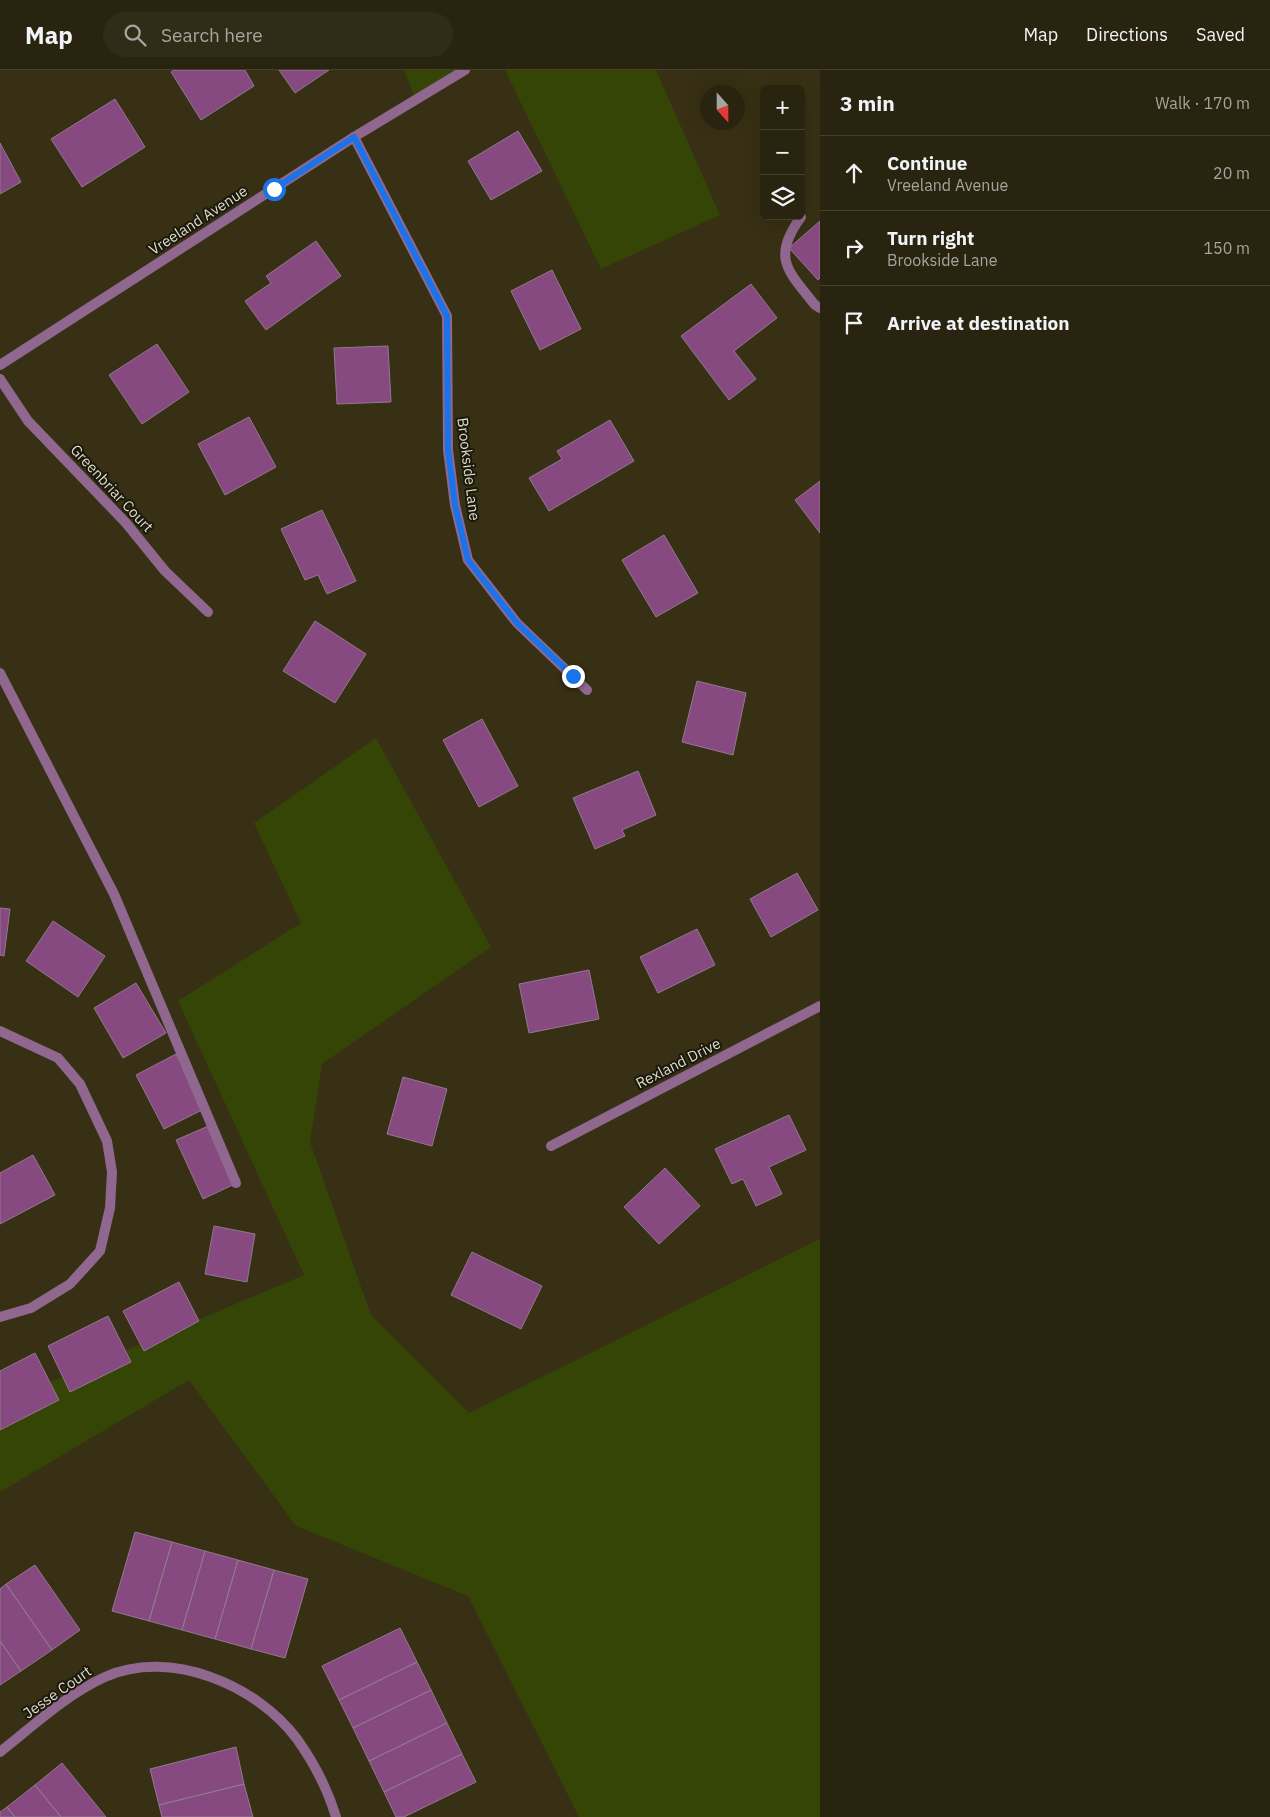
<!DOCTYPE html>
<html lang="en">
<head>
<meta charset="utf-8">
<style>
  body { margin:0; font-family:"IBM Plex Sans",sans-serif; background:#312c18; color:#f1f3f6 }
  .controls { position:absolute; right:15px; top:15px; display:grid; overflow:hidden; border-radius:8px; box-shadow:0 5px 20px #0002 }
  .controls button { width:45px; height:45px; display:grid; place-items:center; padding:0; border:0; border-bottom:1px solid #45412f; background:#29240f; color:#f1f3f6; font:25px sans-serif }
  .compass { position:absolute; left:700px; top:15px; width:45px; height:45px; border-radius:50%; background:#29240f; box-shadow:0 5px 20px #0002; rotate:159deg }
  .stop { position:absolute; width:15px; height:15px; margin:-11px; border:4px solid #1a73e8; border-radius:50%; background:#fff }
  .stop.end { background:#1a73e8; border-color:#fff; box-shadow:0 1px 5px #0008 }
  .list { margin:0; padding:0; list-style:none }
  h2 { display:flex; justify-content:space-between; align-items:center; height:65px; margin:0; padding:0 20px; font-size:21px }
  h2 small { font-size:16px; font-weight:400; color:#a5a49e }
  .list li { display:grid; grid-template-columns:32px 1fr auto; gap:15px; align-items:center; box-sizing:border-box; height:75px; padding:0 20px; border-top:1px solid #45412f }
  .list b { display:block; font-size:19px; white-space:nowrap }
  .list p { margin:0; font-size:16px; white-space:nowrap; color:#a5a49e }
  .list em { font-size:16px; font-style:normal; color:#a5a49e }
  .icon { flex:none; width:28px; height:28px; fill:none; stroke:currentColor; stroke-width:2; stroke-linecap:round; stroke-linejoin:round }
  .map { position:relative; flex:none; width:820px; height:1747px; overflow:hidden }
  header { display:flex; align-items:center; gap:30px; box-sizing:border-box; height:70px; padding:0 25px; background:#29240f; border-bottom:1px solid #45412f }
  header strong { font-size:24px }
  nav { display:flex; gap:28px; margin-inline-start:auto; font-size:18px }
  .search { width:350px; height:45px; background:#312c18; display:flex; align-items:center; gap:12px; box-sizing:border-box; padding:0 18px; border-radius:28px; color:#a5a49e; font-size:19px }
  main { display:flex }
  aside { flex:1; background:#29240f }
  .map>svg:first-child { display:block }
  .green { fill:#354506 }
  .building { fill:#864a81; stroke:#92788e }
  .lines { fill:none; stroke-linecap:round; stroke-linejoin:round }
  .service { stroke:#90678e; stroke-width:10 }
  .minor { stroke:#90678e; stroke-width:10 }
  .tertiary { stroke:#90678e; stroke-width:10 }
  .route { stroke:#1a73e8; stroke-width:6 }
  .labels { text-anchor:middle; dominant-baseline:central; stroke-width:4; stroke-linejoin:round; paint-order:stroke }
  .street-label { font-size:15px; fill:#dfdccb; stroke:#1b180c }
</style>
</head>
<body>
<header>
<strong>Map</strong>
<div class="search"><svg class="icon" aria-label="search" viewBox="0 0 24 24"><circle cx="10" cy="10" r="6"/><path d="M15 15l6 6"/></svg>Search here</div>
<nav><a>Map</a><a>Directions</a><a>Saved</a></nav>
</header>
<main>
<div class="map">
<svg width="820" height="1747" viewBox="0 0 820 1747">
  <rect width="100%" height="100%" fill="#373014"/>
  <path class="green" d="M404,0H457L415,28Z
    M505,0H656L720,145L601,199Z
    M376,668L491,877L322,994L310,1072L371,1245L469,1343L820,1169V1747H579L468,1526L296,1456L189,1310L0,1422V1326L58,1309L304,1205L178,931L301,853L254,753Z"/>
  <path class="building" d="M174,0H245L254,16L201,50L171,2Z
    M279,0H329L295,23Z
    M115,29L145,77L82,117L51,69Z
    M518,61L542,101L491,130L468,91Z
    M0,73L21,112L0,124Z
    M820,151V208L818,210L789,178Z
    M316,171L341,206L266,260L245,231L271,213L266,206Z
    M552,200L581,259L540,280L511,221Z
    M751,214L777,248L734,281L756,309L729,330L681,266Z
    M157,274L189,322L142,354L109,305Z
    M388,276L391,332L337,334L334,278Z
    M249,347L276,397L225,425L198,374Z
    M610,350L634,391L549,441L529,408L562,389L557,381Z
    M820,411V463L795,430Z
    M322,440L356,511L327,524L318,505L305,510L281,459Z
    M664,465L698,523L656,547L622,490Z
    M315,551L366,584L335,633L283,601Z
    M697,611L746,623L733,685L682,672Z
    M482,649L518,716L479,737L443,670Z
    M638,701L656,745L622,760L625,766L595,779L573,728Z
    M797,803L818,840L771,867L750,829Z
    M0,838L10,839L4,886L0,885Z
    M53,851L105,886L78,927L26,891Z
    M697,859L715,895L658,923L640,887Z
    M589,900L599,949L529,963L519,914Z
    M136,913L166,963L123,988L94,938Z
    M176,984L204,1039L164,1059L136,1005Z
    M403,1007L447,1019L432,1076L387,1064Z
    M789,1045L806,1080L769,1097L782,1124L756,1136L743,1109L732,1114L715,1079Z
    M213,1054L239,1112L203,1129L176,1070Z
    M33,1085L55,1125L0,1154V1103Z
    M665,1098L700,1136L659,1174L624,1137Z
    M214,1156L255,1164L247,1212L205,1204Z
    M472,1182L542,1216L521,1259L451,1225Z
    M179,1212L199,1251L144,1281L123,1241Z
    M108,1246L131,1292L70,1322L48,1276Z
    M35,1283L59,1330L0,1360V1301Z
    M135,1462L172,1472L149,1551L112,1541Z
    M172,1472L205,1481L182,1560L149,1551Z
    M205,1481L238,1490L215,1569L182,1560Z
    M238,1490L274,1500L251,1579L215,1569Z
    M35,1495L80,1560L52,1580L6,1514Z
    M274,1500L308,1509L285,1588L251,1579Z
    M6,1514L52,1580L21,1601L0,1571V1519Z
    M400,1558L417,1592L339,1630L322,1596Z
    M0,1571L21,1601L0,1615Z
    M417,1592L431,1620L353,1658L339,1630Z
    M431,1620L447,1653L369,1691L353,1658Z
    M447,1653L462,1684L384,1722L369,1691Z
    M236,1677L244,1714L159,1735L150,1699Z
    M462,1684L476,1712L404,1747H396L384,1722Z
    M62,1693L106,1747H61L35,1715Z
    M244,1714L253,1747H162L159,1735Z
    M35,1715L61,1747H15L7,1737Z
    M7,1737L15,1747H0V1742Z"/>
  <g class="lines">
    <path class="service" d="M801,147C771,188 788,201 815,235L820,238
      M0,603L114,824L236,1113"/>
    <path class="minor" d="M354,67L447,246L448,380L455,435L468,490L517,553L587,620
      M0,309L28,351L126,453L165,501L208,542
      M0,961L58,988L80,1014L107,1071L112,1102L110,1138L100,1181L70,1214L31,1238L0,1247
      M551,1076L820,936
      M0,1682C33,1656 67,1624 105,1607C170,1578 257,1615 297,1669C314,1693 328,1720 336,1747"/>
    <path class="tertiary" d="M0,295L354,67L465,0"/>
  </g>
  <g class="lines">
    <path class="route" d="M274,119L354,67L447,246L448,380L455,435L468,490L517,553L573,606"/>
  </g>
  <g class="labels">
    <g class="street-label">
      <text transform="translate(198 150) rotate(-33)">Vreeland Avenue</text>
      <text transform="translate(469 399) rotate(83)">Brookside Lane</text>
      <text transform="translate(112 418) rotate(47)">Greenbriar Court</text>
      <text transform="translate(678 993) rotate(-27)">Rexland Drive</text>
      <text transform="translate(57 1622) rotate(-35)">Jesse Court</text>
    </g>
  </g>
</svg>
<div class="controls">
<button>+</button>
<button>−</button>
<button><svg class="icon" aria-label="layers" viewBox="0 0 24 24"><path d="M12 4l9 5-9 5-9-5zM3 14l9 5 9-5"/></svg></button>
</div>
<svg class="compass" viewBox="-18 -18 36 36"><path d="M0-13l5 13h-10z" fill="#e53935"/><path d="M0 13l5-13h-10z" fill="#a5a49e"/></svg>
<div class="stop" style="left:274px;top:119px"></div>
<div class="stop end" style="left:573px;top:606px"></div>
</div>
<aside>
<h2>3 min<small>Walk · 170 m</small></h2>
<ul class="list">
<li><svg class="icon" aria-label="ahead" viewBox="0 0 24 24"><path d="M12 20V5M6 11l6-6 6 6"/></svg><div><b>Continue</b><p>Vreeland Avenue</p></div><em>20 m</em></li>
<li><svg class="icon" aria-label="right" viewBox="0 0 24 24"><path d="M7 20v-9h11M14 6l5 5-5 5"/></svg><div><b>Turn right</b><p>Brookside Lane</p></div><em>150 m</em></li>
<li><svg class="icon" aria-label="arrive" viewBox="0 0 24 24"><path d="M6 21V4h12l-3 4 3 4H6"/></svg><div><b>Arrive at destination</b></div></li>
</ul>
</aside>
</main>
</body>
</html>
